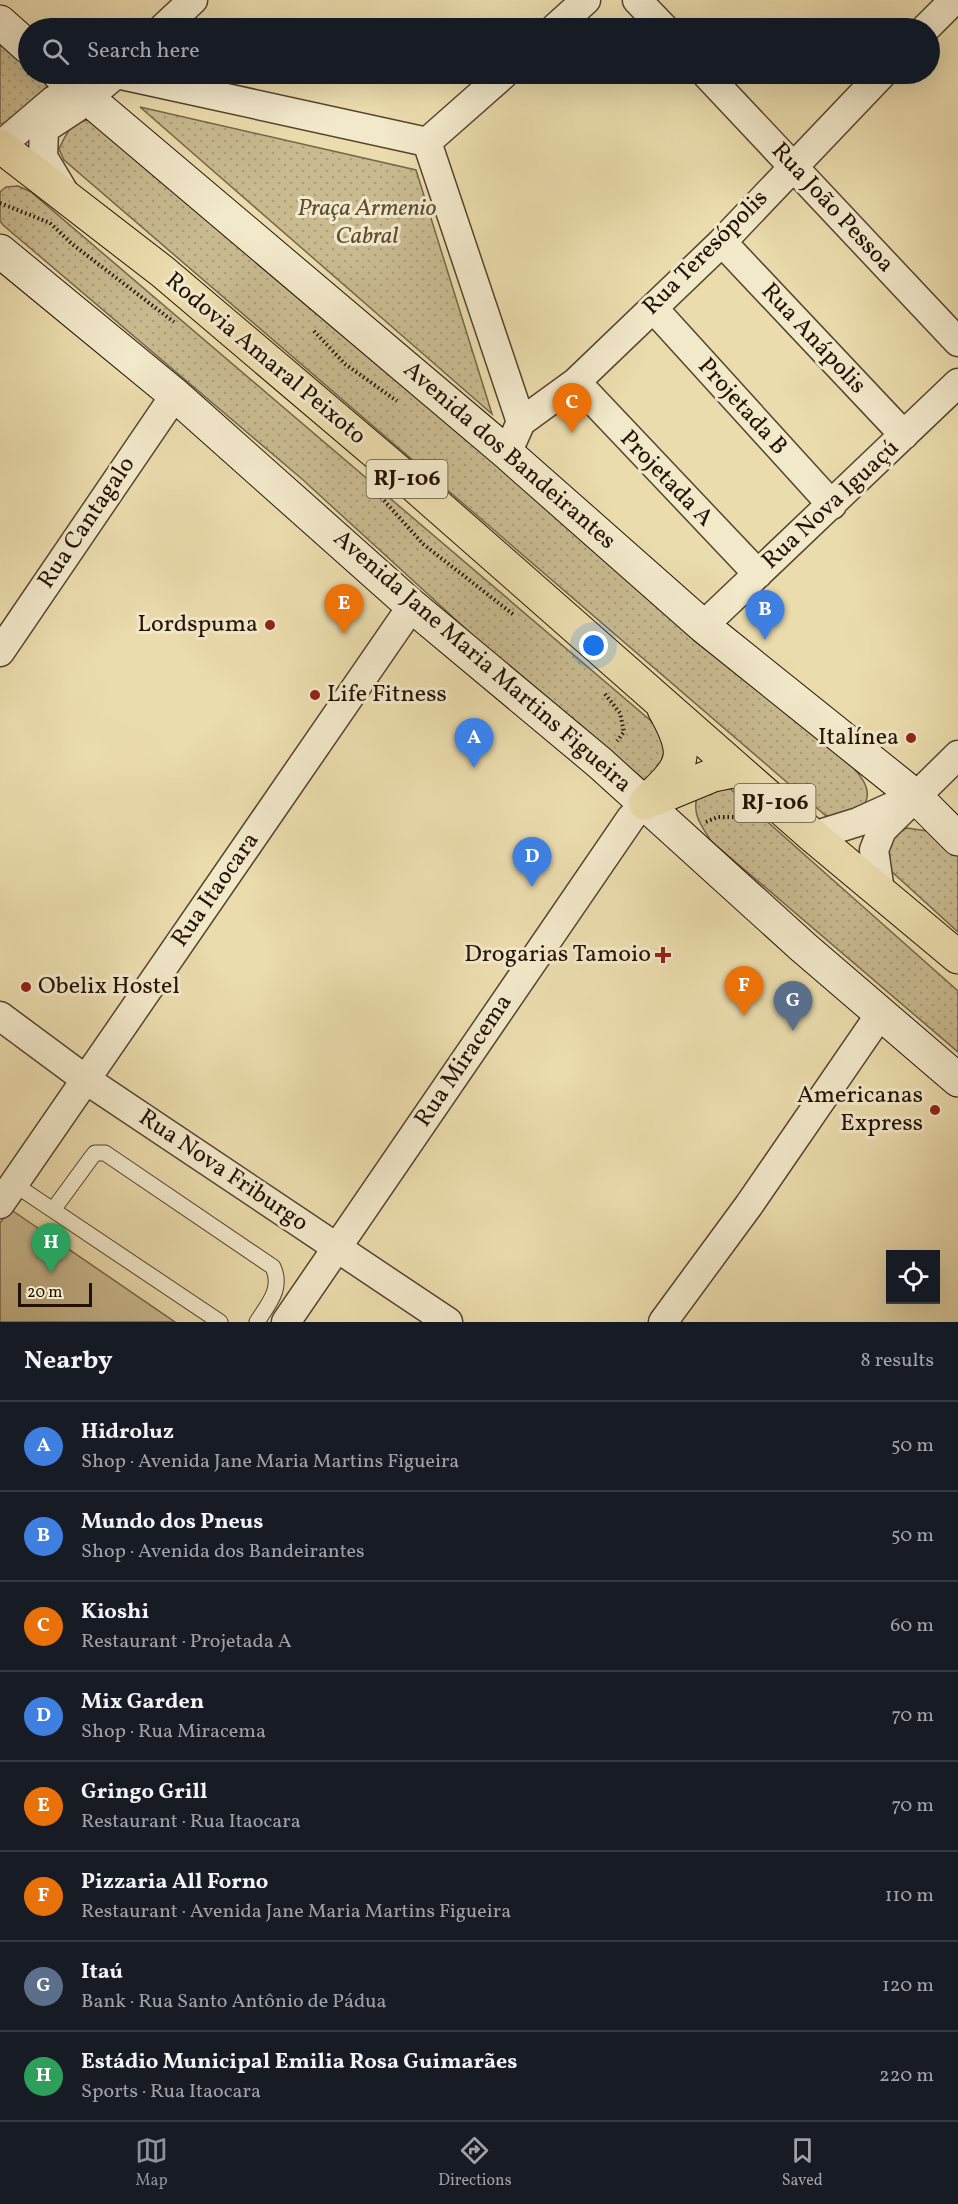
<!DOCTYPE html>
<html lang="en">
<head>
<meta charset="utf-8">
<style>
  body { margin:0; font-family:Vollkorn,serif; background:#242831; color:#f1f3f6 }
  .controls { position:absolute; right:18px; bottom:18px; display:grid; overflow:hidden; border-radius:0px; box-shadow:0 6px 24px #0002 }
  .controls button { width:54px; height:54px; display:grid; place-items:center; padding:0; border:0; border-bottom:2px solid #363941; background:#171b24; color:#f1f3f6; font:30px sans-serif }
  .scale { position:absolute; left:18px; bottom:15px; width:74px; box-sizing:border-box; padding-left:6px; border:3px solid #231204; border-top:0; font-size:16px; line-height:21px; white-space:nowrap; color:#231204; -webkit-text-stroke:4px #f2e8ca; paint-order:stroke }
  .you { position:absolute; left:594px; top:646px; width:21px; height:21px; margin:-15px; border:4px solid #fff; border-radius:50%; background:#1a73e8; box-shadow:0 0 0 9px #1a73e833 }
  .badge { display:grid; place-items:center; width:39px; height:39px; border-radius:50%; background:#8c9099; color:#fff; font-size:20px; font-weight:700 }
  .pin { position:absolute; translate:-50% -50px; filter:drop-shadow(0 2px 3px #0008) }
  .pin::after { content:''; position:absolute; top:32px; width:21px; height:18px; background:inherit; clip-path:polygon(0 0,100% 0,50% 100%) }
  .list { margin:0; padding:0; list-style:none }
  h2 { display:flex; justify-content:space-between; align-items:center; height:78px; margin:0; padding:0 24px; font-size:26px }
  h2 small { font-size:20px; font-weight:400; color:#9ea1a6 }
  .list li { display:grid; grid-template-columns:39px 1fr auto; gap:18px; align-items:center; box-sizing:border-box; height:90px; padding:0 24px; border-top:2px solid #363941 }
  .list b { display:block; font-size:22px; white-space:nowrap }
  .list p { margin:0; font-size:20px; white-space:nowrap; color:#9ea1a6 }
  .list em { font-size:20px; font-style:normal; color:#9ea1a6 }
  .icon { flex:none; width:33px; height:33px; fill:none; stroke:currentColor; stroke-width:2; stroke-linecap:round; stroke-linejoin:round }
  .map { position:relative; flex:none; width:958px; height:1322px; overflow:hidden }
  .search { position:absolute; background:#171b24; box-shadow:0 6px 24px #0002; left:18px; right:18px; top:18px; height:66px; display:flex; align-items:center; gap:15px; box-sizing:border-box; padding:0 21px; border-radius:33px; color:#9ea1a6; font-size:22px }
  .sheet { height:798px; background:#171b24 }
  nav { display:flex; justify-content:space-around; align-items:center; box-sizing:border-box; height:84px; border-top:2px solid #363941; background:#171b24; font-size:16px; color:#9ea1a6 }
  nav a { display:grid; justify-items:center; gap:3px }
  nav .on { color:#8c9099 }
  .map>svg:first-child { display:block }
  .park { fill:url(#park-dots); stroke:#76664a; stroke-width:1.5 }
  .pitch { fill:#c9ba90; stroke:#76664a; stroke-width:1.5 }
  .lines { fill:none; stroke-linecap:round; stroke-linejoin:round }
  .lane-casing { stroke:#55442e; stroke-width:17 }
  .street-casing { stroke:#55442e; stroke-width:31 }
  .secondary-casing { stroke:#231204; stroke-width:35 }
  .highway-casing { stroke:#231204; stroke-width:35 }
  .path { stroke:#231204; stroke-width:4; stroke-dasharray:1.5 3; stroke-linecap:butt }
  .lane { stroke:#f2e8ca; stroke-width:15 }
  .street { stroke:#f2e8ca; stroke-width:28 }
  .secondary { stroke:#f2e8ca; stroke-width:33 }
  .highway { stroke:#ebdcad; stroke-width:33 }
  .poi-dot { fill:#8f2418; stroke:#f2e8ca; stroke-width:2 }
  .labels { text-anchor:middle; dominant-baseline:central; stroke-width:6; stroke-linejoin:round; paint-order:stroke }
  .shield { fill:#f2e8ca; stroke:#61523f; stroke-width:1.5 }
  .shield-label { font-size:22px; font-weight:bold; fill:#231204 }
  .street-label { font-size:24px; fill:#231204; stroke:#f2e8ca }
  .park-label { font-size:24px; font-style:italic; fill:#5d4d35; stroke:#f2e8ca }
  .poi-label { font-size:24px; fill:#231204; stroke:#f2e8ca; text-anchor:end }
</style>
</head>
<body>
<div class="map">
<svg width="958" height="1322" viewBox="0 0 958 1322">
  <defs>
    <pattern id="park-dots" width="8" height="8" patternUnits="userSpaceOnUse" patternTransform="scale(1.5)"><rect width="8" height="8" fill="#c9ba90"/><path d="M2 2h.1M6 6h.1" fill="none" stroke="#ac9f7b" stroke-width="1.8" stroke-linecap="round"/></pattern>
  </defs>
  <rect width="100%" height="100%" fill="#ebdcad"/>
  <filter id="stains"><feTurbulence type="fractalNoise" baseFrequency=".00333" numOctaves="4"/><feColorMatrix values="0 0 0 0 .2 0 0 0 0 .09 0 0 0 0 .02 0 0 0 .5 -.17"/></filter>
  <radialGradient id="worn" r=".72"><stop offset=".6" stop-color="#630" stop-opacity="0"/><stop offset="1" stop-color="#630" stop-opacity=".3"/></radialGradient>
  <path class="park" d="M0,41L28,65V74H39L53,86L7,129L0,123Z
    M140,107L416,170L492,414Z
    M87,120L100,123L837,750C848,763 880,788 862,807C858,812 847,816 841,820L825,815L64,160L59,149C66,134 70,124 87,120Z
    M18,186L31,192L657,726L666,745L661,763L648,783L489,650L302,479L3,225L0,221V192L6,187Z
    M726,785L958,991V1052L711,841C702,826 692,815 697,797Z
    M907,828L934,832L958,853V932L890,870C885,852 888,835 907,828Z"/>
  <path class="pitch" d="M10,1209L175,1322H0V1223Z"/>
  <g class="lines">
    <g class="lane-casing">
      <path id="lane" d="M14,1184L220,1322
        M53,1210L91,1158L95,1153H105L273,1267C283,1289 268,1304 257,1322"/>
    </g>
    <g class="street-casing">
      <path id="street" d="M637,0L664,28
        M163,28L193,0
        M555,28L586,0
        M926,28L954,0
        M117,74L427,142L521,422L507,453
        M706,74L958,342
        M427,142L504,74
        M0,146L54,100
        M64,192L43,157L44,129L76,108L116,74
        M722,242L904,435
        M653,308L832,505
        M576,382L758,574
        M521,422L576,382L722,242L882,74
        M703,626L958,383
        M0,652L175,395
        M813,836L858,822L902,802
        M880,891L874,850L882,830L958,755
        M0,1016L85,1079L448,1322
        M0,1204L412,606
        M286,1322L631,818L645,803
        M663,1322L749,1205L881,1013"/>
    </g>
    <g class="secondary-casing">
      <path id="secondary" d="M0,22L28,47
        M59,74L507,453L703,626L915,796L958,839
        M0,251L175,395L412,606L600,763L803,947L958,1080"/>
    </g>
    <g class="highway-casing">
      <path id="highway" d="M0,146L163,272L407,479L813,836L958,957
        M655,799L713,775L737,770
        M645,803C683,766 692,758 664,709"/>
    </g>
    <path class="path" d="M0,203L50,223L72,244L174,322
      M314,331L345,364L397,401
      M381,497L423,544L514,615
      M605,694L620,713L624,732L617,741
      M706,822L718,817H749"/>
    <use href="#lane" class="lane"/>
    <use href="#street" class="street"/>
    <use href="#secondary" class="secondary"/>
    <use href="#highway" class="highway"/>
  </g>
  <g class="poi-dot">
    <circle cx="270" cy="625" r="6"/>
    <circle cx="315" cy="695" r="6"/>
    <circle cx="911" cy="738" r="6"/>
    <path d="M660 946h6v6h6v6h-6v6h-6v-6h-6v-6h6z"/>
    <circle cx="26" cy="987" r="6"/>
    <circle cx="935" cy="1110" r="6"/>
  </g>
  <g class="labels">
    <g class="shield">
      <rect x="366.5" y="460" width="81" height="38" rx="4.5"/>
      <rect x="734.5" y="784" width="81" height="38" rx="4.5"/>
    </g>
    <g class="shield-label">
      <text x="407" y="479">RJ-106</text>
      <text x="775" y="803">RJ-106</text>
    </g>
    <g class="street-label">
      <text transform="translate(832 208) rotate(47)">Rua João Pessoa</text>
      <text transform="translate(706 253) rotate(-45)">Rua Teresópolis</text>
      <text transform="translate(813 339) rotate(47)">Rua Anápolis</text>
      <text transform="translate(265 359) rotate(40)">Rodovia Amaral Peixoto</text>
      <text transform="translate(742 407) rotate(48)">Projetada B</text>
      <text transform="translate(509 456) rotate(41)">Avenida dos Bandeirantes</text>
      <text transform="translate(666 479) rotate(46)">Projetada A</text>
      <text transform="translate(831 505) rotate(-43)">Rua Nova Iguaçú</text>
      <text transform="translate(87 523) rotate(-56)">Rua Cantagalo</text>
      <text transform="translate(482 662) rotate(41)">Avenida Jane Maria Martins Figueira</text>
      <text transform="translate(216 890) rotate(-55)">Rua Itaocara</text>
      <text transform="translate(464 1061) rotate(-56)">Rua Miracema</text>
      <text transform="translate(223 1171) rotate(34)">Rua Nova Friburgo</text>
    </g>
    <g class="park-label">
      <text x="367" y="209">Praça Armenio<tspan x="367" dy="28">Cabral</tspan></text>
    </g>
    <g class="poi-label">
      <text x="258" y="625">Lordspuma</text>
      <text x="327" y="695" text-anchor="start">Life Fitness</text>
      <text x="899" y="738">Italínea</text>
      <text x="651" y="955">Drogarias Tamoio</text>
      <text x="38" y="987" text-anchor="start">Obelix Hostel</text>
      <text x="923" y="1096">Americanas<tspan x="923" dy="28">Express</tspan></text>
    </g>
  </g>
  <rect width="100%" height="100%" filter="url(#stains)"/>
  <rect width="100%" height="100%" fill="url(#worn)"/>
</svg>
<div class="controls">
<button><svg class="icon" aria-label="locate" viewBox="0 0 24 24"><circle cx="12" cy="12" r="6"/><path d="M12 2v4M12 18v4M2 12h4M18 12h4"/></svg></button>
</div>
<div class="scale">20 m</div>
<div class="you"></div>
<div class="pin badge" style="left:474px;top:768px;background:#3f7fe0">A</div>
<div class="pin badge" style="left:765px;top:640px;background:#3f7fe0">B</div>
<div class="pin badge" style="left:572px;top:433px;background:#e8710a">C</div>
<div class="pin badge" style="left:532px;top:887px;background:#3f7fe0">D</div>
<div class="pin badge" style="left:344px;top:634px;background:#e8710a">E</div>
<div class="pin badge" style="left:744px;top:1016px;background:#e8710a">F</div>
<div class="pin badge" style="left:793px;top:1031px;background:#5c6f8a">G</div>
<div class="pin badge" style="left:51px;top:1273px;background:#2e9e5b">H</div>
<div class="search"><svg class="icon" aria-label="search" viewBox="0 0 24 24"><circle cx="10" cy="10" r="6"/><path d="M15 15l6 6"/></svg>Search here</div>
</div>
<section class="sheet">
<h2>Nearby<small>8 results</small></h2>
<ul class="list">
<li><span class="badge" style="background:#3f7fe0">A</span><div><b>Hidroluz</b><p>Shop · Avenida Jane Maria Martins Figueira</p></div><em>50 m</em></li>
<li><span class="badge" style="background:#3f7fe0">B</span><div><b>Mundo dos Pneus</b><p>Shop · Avenida dos Bandeirantes</p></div><em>50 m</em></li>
<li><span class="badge" style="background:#e8710a">C</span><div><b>Kioshi</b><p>Restaurant · Projetada A</p></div><em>60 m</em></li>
<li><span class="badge" style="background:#3f7fe0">D</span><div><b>Mix Garden</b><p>Shop · Rua Miracema</p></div><em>70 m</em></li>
<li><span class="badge" style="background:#e8710a">E</span><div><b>Gringo Grill</b><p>Restaurant · Rua Itaocara</p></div><em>70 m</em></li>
<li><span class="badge" style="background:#e8710a">F</span><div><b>Pizzaria All Forno</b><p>Restaurant · Avenida Jane Maria Martins Figueira</p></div><em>110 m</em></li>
<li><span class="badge" style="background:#5c6f8a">G</span><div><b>Itaú</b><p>Bank · Rua Santo Antônio de Pádua</p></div><em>120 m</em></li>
<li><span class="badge" style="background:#2e9e5b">H</span><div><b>Estádio Municipal Emilia Rosa Guimarães</b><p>Sports · Rua Itaocara</p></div><em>220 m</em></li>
</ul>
</section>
<nav>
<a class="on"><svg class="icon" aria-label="map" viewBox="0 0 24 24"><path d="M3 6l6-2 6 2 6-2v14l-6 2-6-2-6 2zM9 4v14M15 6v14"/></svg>Map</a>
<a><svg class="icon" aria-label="directions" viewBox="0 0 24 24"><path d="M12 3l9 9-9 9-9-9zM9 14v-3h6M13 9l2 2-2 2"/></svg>Directions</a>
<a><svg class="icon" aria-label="saved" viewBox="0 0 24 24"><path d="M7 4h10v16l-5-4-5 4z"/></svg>Saved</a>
</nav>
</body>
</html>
